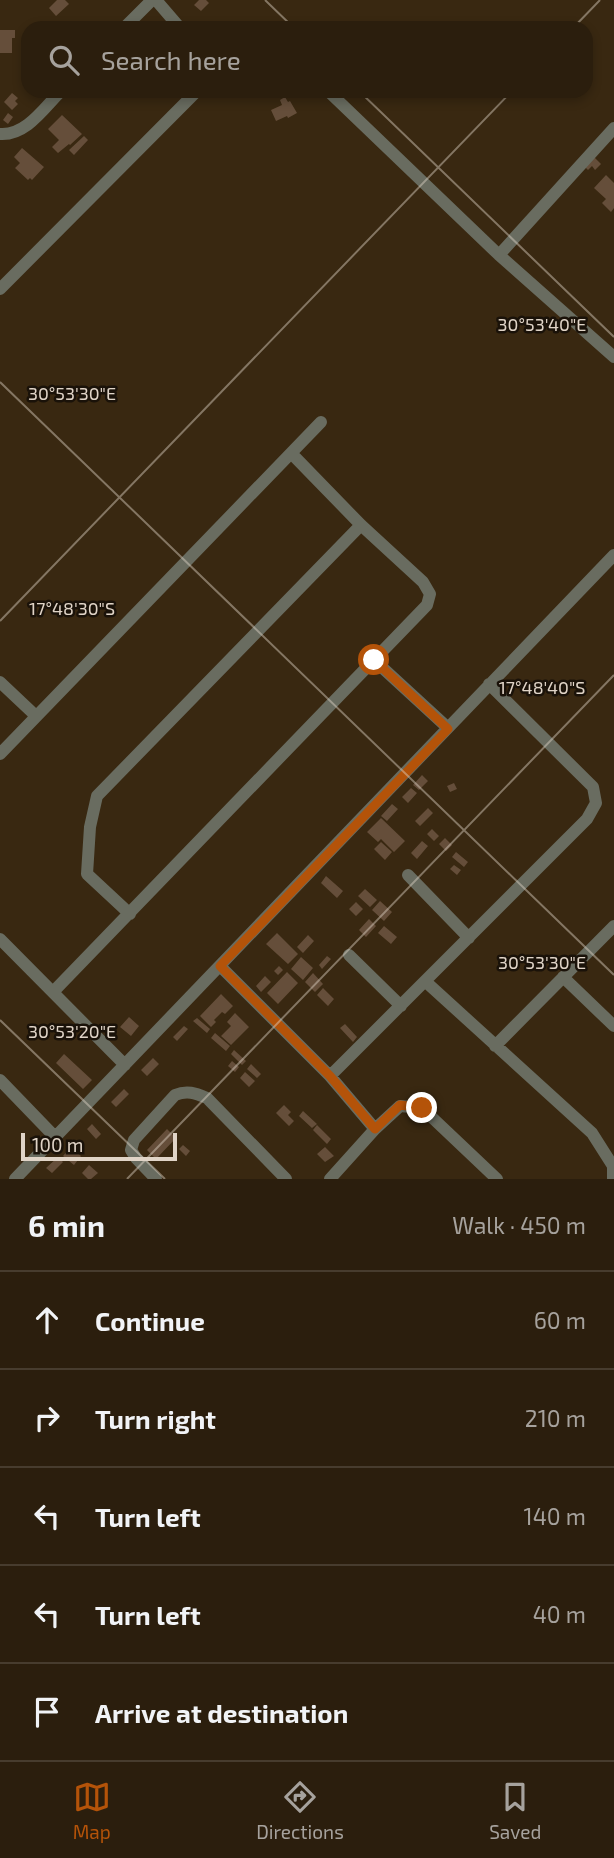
<!DOCTYPE html>
<html lang="en">
<head>
<meta charset="utf-8">
<style>
  body { margin:0; font-family:"Exo 2",sans-serif; background:#332716; color:#f1f3f6 }
  .scale { position:absolute; left:21px; bottom:18px; width:156px; box-sizing:border-box; padding-left:7px; border:4px solid #e0d4c7; border-top:0; font-size:19px; line-height:24px; white-space:nowrap; color:#e0d4c7; -webkit-text-stroke:5px #1a1209; paint-order:stroke }
  .stop { position:absolute; width:21px; height:21px; margin:-16px; border:5px solid #b45309; border-radius:50%; background:#fff }
  .stop.end { background:#b45309; border-color:#fff; box-shadow:0 2px 7px #0008 }
  .list { margin:0; padding:0; list-style:none }
  h2 { display:flex; justify-content:space-between; align-items:center; height:91px; margin:0; padding:0 28px; font-size:30px }
  h2 small { font-size:23px; font-weight:400; color:#a6a29d }
  .list li { display:grid; grid-template-columns:46px 1fr auto; gap:21px; align-items:center; box-sizing:border-box; height:98px; padding:0 28px; border-top:2px solid #473c2e }
  .list b { display:block; font-size:26px; white-space:nowrap }
  .list em { font-size:23px; font-style:normal; color:#a6a29d }
  .icon { flex:none; width:38px; height:38px; fill:none; stroke:currentColor; stroke-width:2; stroke-linecap:round; stroke-linejoin:round }
  .map { position:relative; flex:none; width:614px; height:1179px; overflow:hidden }
  .search { position:absolute; background:#2b1e0d; box-shadow:0 4px 10px #0003; left:21px; right:21px; top:21px; height:77px; display:flex; align-items:center; gap:18px; box-sizing:border-box; padding:0 24px; border-radius:21px; color:#a6a29d; font-size:26px }
  .sheet { height:581px; background:#2b1e0d }
  nav { display:flex; justify-content:space-around; align-items:center; box-sizing:border-box; height:98px; border-top:2px solid #473c2e; background:#2b1e0d; font-size:19px; color:#a6a29d }
  nav a { display:grid; justify-items:center; gap:4px }
  nav .on { color:#b45309 }
  .map>svg:first-child { display:block }
  .building { fill:#654e3a }
  .lines { fill:none; stroke-linecap:round; stroke-linejoin:round }
  .minor { stroke:#696c60; stroke-width:12 }
  .route { stroke:#b45309; stroke-width:9 }
  .ticks { fill:none; stroke:#e0d4c7; stroke-width:2; stroke-opacity:0.45 }
  .ticks-label { font-size:18px; text-anchor:middle; fill:#e0d4c7; stroke:#1a1209; stroke-width:5; stroke-linejoin:round; paint-order:stroke }
</style>
</head>
<body>
<div class="map">
<svg width="614" height="1179" viewBox="0 0 614 1179">
  <rect width="100%" height="100%" fill="#392811"/>
  <path class="building" d="M57,0H65L69,4L56,16L49,8Z
    M199,0H206L209,3L201,11L194,5Z
    M0,30H15V38H12V53H0Z
    M12,93L18,98L15,101L18,104L12,110L4,102Z
    M285,97L288,102L290,101L297,113L288,118L287,116L276,121L271,110L282,105L280,100Z
    M8,113L13,117L8,124L3,120Z
    M62,115L82,134L70,145L69,144L58,153L52,147L59,140L48,129Z
    M84,136L88,140L74,155L69,150Z
    M22,148L44,167L32,180L30,178L28,180L15,168L20,163L14,157Z
    M593,156L601,164L595,170L592,166L588,170L584,166Z
    M606,175L614,183V208L611,212L602,203L606,199L594,188Z
    M422,775L428,781L419,790L413,785Z
    M454,783L457,789L450,792L447,786Z
    M411,788L417,793L408,803L402,797Z
    M392,804L398,809L387,821L381,816Z
    M428,808L433,813L420,826L415,821Z
    M381,818L405,841L394,852L381,839L378,842L367,832Z
    M432,829L439,836L434,841L427,834Z
    M445,838L452,845L446,851L439,844Z
    M422,841L428,846L417,859L411,853Z
    M381,842L392,852L385,860L374,849Z
    M456,852L468,862L464,867L452,857Z
    M454,865L461,870L457,875L450,869Z
    M326,876L343,891L337,898L321,883Z
    M365,889L377,900L370,907L358,896Z
    M380,901L392,912L384,921L372,910Z
    M356,902L363,909L356,916L349,909Z
    M369,919L376,926L366,937L359,930Z
    M384,926L397,937L391,944L378,933Z
    M277,933L298,954L288,964L266,944Z
    M308,935L314,941L303,953L297,947Z
    M327,956L331,959L322,969L319,965Z
    M301,957L313,968L303,980L291,969Z
    M279,966L283,970L278,975L274,971Z
    M287,972L298,983L278,1004L267,993Z
    M313,973L323,984L315,992L305,982Z
    M265,976L271,982L261,992L256,986Z
    M323,988L334,999L328,1006L317,995Z
    M221,994L233,1006L225,1014L222,1012L214,1020L216,1022L211,1027L200,1016Z
    M235,1013L249,1027L231,1045L221,1036L231,1026L227,1022Z
    M129,1017L139,1026L131,1036L120,1027Z
    M197,1018L210,1029L207,1033L193,1021Z
    M345,1024L357,1037L353,1042L340,1028Z
    M184,1026L188,1029L177,1041L173,1037Z
    M215,1033L230,1046L226,1051L211,1038Z
    M234,1050L246,1061L242,1065L231,1054Z
    M64,1054L92,1080L83,1089L56,1063Z
    M153,1058L159,1064L147,1076L141,1070Z
    M232,1061L239,1067L235,1072L228,1066Z
    M251,1064L261,1074L257,1078L247,1069Z
    M245,1072L255,1081L249,1087L240,1078Z
    M124,1089L129,1094L116,1107L111,1102Z
    M284,1105L291,1112L288,1115L294,1121L289,1126L276,1113Z
    M303,1111L317,1124L312,1128L299,1116Z
    M92,1124L101,1134L96,1139L87,1129Z
    M317,1125L331,1139L327,1144L313,1130Z
    M167,1129L176,1138L156,1159L147,1150Z
    M183,1145L190,1151L186,1156L179,1149Z
    M71,1147L81,1156L74,1165L63,1156Z
    M325,1147L334,1156L325,1162L317,1154Z
    M58,1157L63,1162L52,1173L46,1168Z
    M89,1165L98,1173L91,1179H88L82,1173Z"/>
  <g class="lines">
    <path class="minor" d="M156,0L180,28
      M124,28L152,0
      M328,91L499,255L614,357
      M0,134C26,136 44,108 61,91
      M499,255L614,128
      M0,289L197,91
      M374,660L448,728
      M0,682L36,716
      M0,754L321,422
      M408,875L469,938
      M130,914L87,874L90,827L97,796L361,525
      M0,939L125,1065
      M349,955L401,1006
      M220,966L330,1076L375,1129
      M563,977L614,1026
      M426,982L592,1133L613,1166V1179
      M53,992L427,605L430,594L423,582L361,525L291,453
      M495,1046L614,926
      M330,1076L587,819L596,803L593,787L489,684
      M0,1080L55,1137
      M15,1179L614,555
      M156,1179L136,1158L131,1150L134,1140L175,1095C187,1090 195,1093 207,1098L286,1179
      M330,1179L375,1129L400,1106L422,1108L497,1179"/>
  </g>
  <g class="lines">
    <path class="route" d="M374,660L448,729L220,966L330,1076L375,1129L400,1105L422,1108"/>
  </g>
  <path class="ticks" d="M265,0L294,28M573,28L600,0M359,91L614,337M0,382L614,975M0,621L512,91M0,1020L165,1179M127,1179L614,675"/>
  <g class="ticks-label">
    <text x="542" y="331">30°53'40"E</text>
    <text x="72" y="400">30°53'30"E</text>
    <text x="72" y="615">17°48'30"S</text>
    <text x="542" y="694">17°48'40"S</text>
    <text x="542" y="969">30°53'30"E</text>
    <text x="72" y="1038">30°53'20"E</text>
  </g>
</svg>
<div class="scale">100 m</div>
<div class="stop" style="left:374px;top:660px"></div>
<div class="stop end" style="left:422px;top:1108px"></div>
<div class="search"><svg class="icon" aria-label="search" viewBox="0 0 24 24"><circle cx="10" cy="10" r="6"/><path d="M15 15l6 6"/></svg>Search here</div>
</div>
<section class="sheet">
<h2>6 min<small>Walk · 450 m</small></h2>
<ul class="list">
<li><svg class="icon" aria-label="ahead" viewBox="0 0 24 24"><path d="M12 20V5M6 11l6-6 6 6"/></svg><div><b>Continue</b></div><em>60 m</em></li>
<li><svg class="icon" aria-label="right" viewBox="0 0 24 24"><path d="M7 20v-9h11M14 6l5 5-5 5"/></svg><div><b>Turn right</b></div><em>210 m</em></li>
<li><svg class="icon" aria-label="left" viewBox="0 0 24 24"><path d="M17 20v-9H6M10 6l-5 5 5 5"/></svg><div><b>Turn left</b></div><em>140 m</em></li>
<li><svg class="icon" aria-label="left" viewBox="0 0 24 24"><path d="M17 20v-9H6M10 6l-5 5 5 5"/></svg><div><b>Turn left</b></div><em>40 m</em></li>
<li><svg class="icon" aria-label="arrive" viewBox="0 0 24 24"><path d="M6 21V4h12l-3 4 3 4H6"/></svg><div><b>Arrive at destination</b></div></li>
</ul>
</section>
<nav>
<a class="on"><svg class="icon" aria-label="map" viewBox="0 0 24 24"><path d="M3 6l6-2 6 2 6-2v14l-6 2-6-2-6 2zM9 4v14M15 6v14"/></svg>Map</a>
<a><svg class="icon" aria-label="directions" viewBox="0 0 24 24"><path d="M12 3l9 9-9 9-9-9zM9 14v-3h6M13 9l2 2-2 2"/></svg>Directions</a>
<a><svg class="icon" aria-label="saved" viewBox="0 0 24 24"><path d="M7 4h10v16l-5-4-5 4z"/></svg>Saved</a>
</nav>
</body>
</html>
